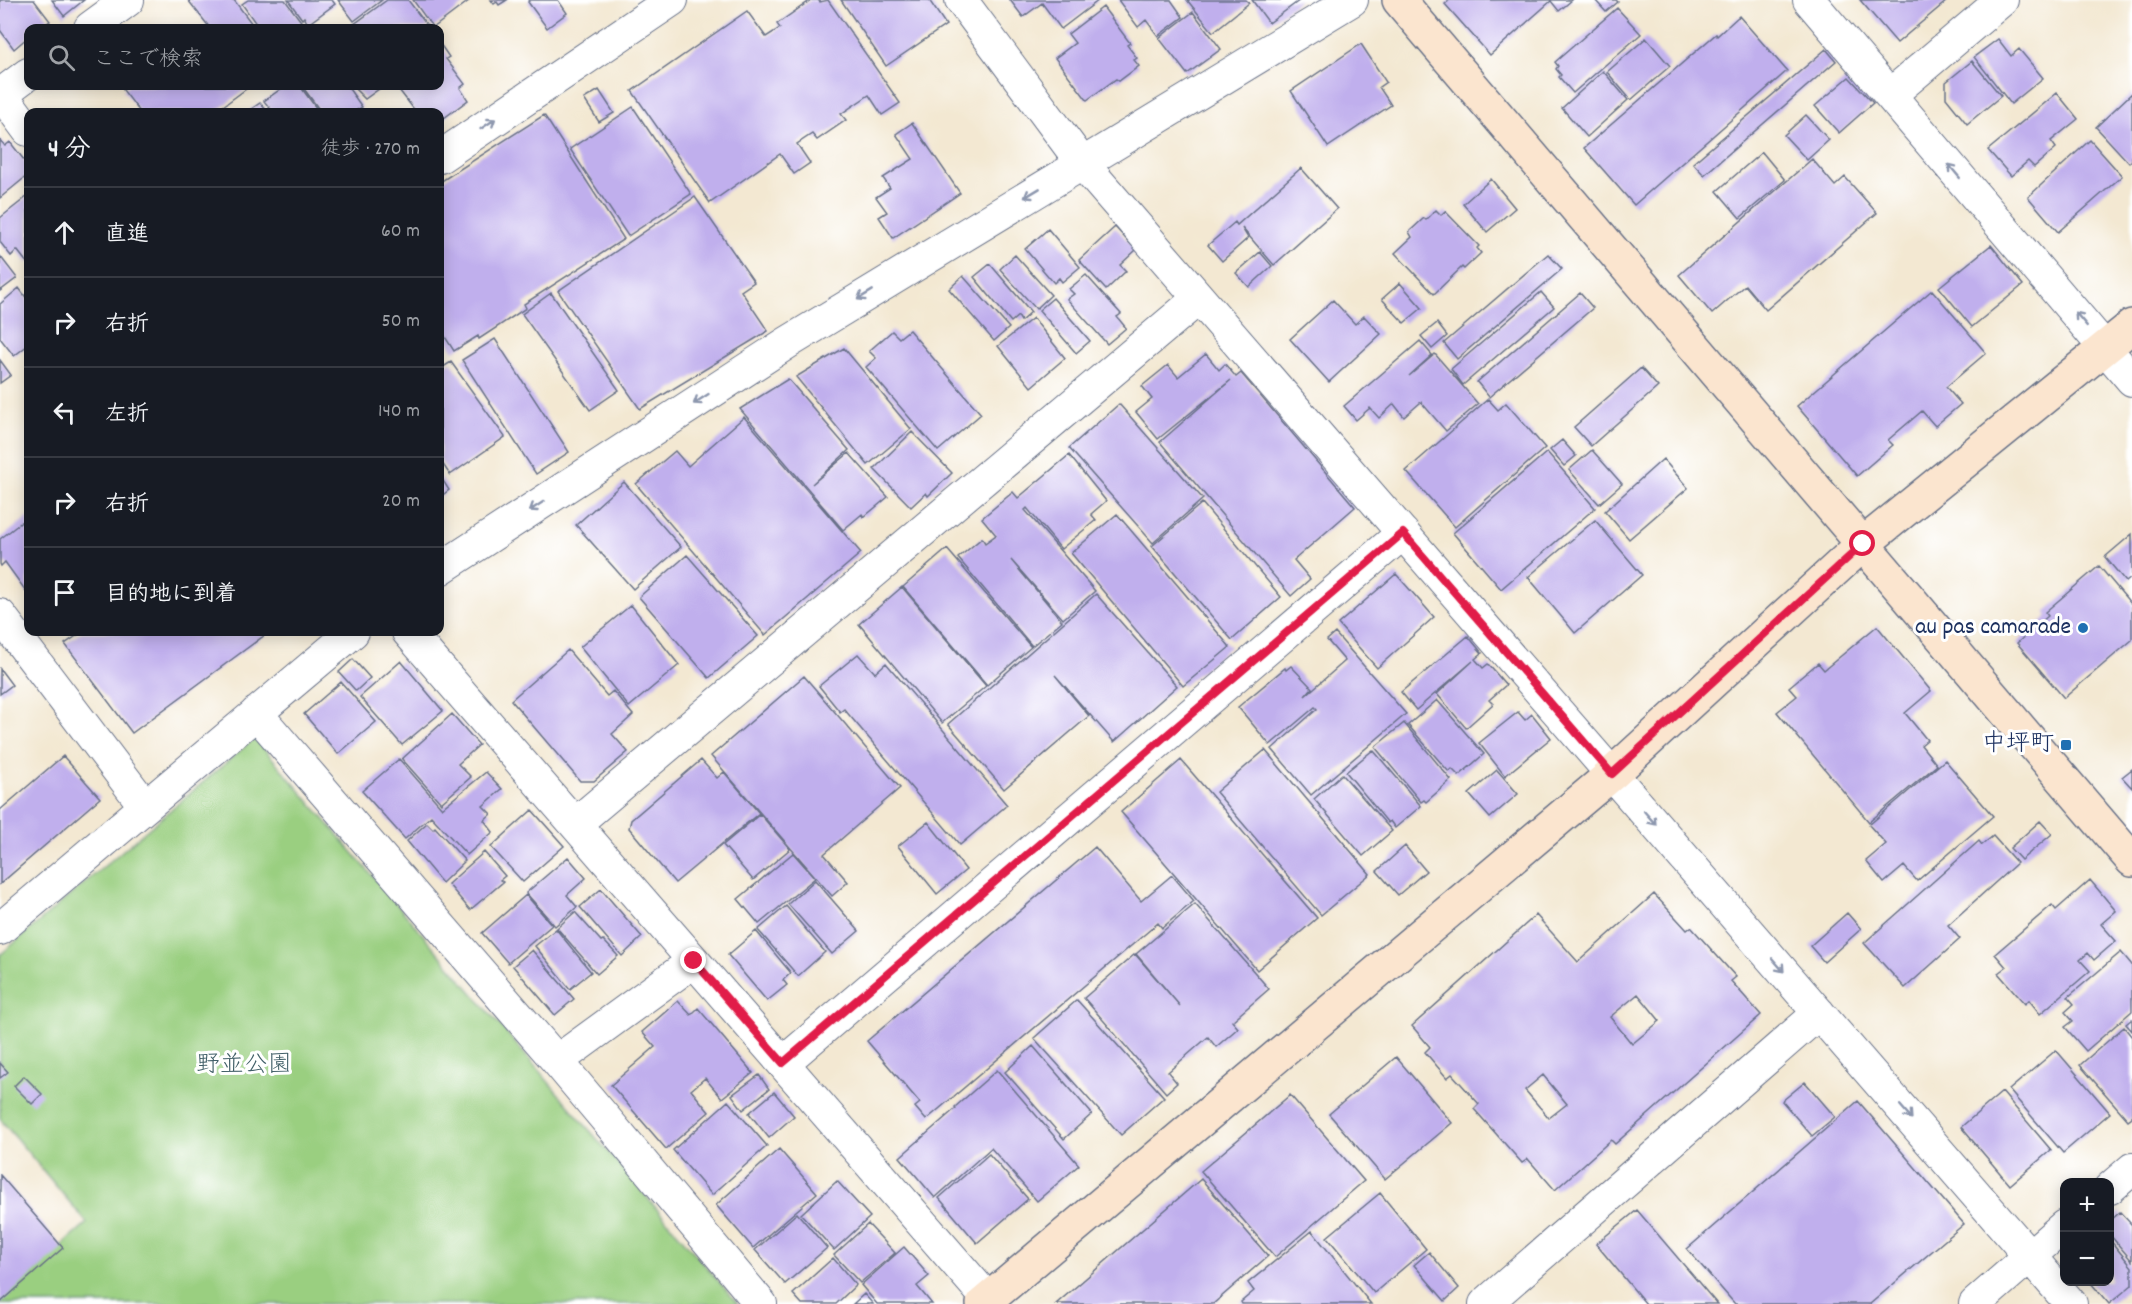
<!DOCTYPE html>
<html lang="ja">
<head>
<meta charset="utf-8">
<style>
  body { margin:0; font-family:Dekko,"Klee One",sans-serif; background:#20242c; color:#f1f3f6 }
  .controls { position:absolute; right:18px; bottom:18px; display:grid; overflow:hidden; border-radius:12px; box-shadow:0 3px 15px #0003 }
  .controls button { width:54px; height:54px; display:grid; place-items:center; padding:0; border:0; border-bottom:2px solid #363941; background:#171b24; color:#f1f3f6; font:30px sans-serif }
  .stop { position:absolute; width:18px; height:18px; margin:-14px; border:4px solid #e11d48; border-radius:50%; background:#fff }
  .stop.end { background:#e11d48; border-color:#fff; box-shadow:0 2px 6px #0008 }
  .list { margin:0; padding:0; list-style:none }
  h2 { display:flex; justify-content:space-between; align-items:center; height:78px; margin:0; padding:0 24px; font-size:26px }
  h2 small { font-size:20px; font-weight:400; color:#9ea1a6 }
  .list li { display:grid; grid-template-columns:39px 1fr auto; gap:18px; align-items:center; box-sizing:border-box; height:90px; padding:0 24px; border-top:2px solid #363941 }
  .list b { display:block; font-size:22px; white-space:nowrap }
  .list em { font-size:20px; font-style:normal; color:#9ea1a6 }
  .icon { flex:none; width:33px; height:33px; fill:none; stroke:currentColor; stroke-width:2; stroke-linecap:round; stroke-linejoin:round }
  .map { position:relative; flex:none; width:2132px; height:1304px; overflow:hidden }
  .search { position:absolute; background:#171b24; box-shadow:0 3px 15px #0003; left:24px; top:24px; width:420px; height:66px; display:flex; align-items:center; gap:15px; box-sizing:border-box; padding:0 21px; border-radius:12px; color:#9ea1a6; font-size:22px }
  .panel { position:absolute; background:#171b24; box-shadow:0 3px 15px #0003; left:24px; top:108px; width:420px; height:528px; border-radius:12px }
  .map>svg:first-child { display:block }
  .green { fill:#9acf80; stroke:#5a7f6f; stroke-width:1.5 }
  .building { fill:#c0afed; fill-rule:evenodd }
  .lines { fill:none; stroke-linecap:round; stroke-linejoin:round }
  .street-casing { stroke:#677087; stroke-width:34 }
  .secondary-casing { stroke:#677087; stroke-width:36 }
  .street { stroke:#fff; stroke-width:32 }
  .secondary { stroke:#fbe5cf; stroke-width:33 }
  .oneway { stroke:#8d97ae }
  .route { stroke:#e11d48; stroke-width:8 }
  .poi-dot { fill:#1f6fb2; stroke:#fff; stroke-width:2 }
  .labels { text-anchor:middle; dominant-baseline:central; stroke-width:6; stroke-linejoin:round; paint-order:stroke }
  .poi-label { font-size:24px; fill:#1b2f5e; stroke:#fff; text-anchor:end }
  .park-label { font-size:24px; fill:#415f68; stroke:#fff }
</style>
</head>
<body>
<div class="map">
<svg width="2132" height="1304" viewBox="0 0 2132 1304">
  <rect width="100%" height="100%" fill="#fff"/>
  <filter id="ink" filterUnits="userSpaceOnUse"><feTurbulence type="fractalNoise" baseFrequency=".0167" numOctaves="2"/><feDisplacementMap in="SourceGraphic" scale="12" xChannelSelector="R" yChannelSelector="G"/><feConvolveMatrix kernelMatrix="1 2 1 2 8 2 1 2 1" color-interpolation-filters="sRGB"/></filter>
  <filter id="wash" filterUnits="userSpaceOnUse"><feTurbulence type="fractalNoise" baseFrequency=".008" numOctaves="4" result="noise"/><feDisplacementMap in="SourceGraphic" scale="24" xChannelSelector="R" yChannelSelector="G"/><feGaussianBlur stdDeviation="1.35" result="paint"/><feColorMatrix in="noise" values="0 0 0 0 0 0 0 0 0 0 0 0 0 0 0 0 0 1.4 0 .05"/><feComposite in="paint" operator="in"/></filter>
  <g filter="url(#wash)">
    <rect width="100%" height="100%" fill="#f3e8d2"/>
    <path class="green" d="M255,738L738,1304H0V1300L87,1223L0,1119V955Z"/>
    <g id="blocks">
      <path class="building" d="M0,0H34L50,21L40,28H28V37L14,49L0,30Z
        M52,0H84L64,16Z
        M188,0H234L255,28H210Z
        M248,0H285L306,28H259L242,4Z
        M288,0H332L335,4L308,24L304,17L302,19Z
        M338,0H382L354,21Z
        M387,0H408L429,28H355L353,25Z
        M413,0H470L433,28Z
        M491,0H507L499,5L497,2L494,4Z
        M530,0H558L567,13L547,28L528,2Z
        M811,0H818L820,2L828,0L900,103L882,115L869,95L841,114L846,120L817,140L812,134L797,144L810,163L794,174L780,154L710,203L632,91L747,11L766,37L780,28L777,24Z
        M841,0H929L946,25L886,66Z
        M1010,0H1099L1061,29L1042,3L1023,17Z
        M1118,0H1171L1183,17L1158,36L1146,20L1138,27Z
        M1187,0H1246L1249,3L1213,32Z
        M1252,0H1300L1269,23Z
        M1450,0H1572L1559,11L1551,1L1490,55L1445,4Z
        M1595,0H1616L1618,2L1606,12Z
        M1860,0H1948L1897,43Z
        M1103,7L1130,43L1127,45L1137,58L1134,60L1139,66L1119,81L1116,79L1087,100L1055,58L1075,43L1068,34Z
        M1617,8L1641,34L1573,93L1559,77L1561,75L1556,69L1558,66L1555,62Z
        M1193,12L1221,49L1187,74L1159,38Z
        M1739,16L1787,71L1634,205L1584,148L1716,34L1717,36Z
        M1646,38L1670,66L1631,100L1607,72Z
        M1998,39L2011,56L2019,49L2043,78L2011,104L1974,57Z
        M440,44L449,57L446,59L465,84L460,88L468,100L440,121V112H416L396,86H440Z
        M1361,44L1386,82L1379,87L1391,105L1328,147L1291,91Z
        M1826,49L1836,61L1704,175L1693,163Z
        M1972,61L2001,96L1967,124L1946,98V82Z
        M1603,71L1628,100L1587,137L1562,108Z
        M1849,77L1873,103L1839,133L1815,106Z
        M129,86H243L246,89L215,112H140L123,90Z
        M285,86H300L319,112H273L264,101Z
        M302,86H347L362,107L354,112H321Z
        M352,86H383L365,99Z
        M599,90L614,113L599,122L584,99Z
        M2057,93L2078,119L2051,141L2056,148L2034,167L2028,161L2011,176L1988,150Z
        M2132,93V160L2129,163L2096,127Z
        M260,103L268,112H247Z
        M633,107L691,194L628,236L570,149Z
        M544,115L624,239L524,304L526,308L479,339L478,336L454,351L440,329V182Z
        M1806,115L1829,140L1807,160L1784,135Z
        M912,123L960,193L893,238L879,217L887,212L876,197L890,188L883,178L913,159L896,134Z
        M0,140L5,146L10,142L28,165V175L0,198Z
        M2090,140L2122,176L2058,232L2028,197Z
        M1762,152L1785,180L1740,218L1717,191Z
        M1812,159L1835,186L1845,177L1877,213L1766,310L1745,285L1712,314L1679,275Z
        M1301,168L1337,209L1274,265L1242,228L1248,238L1222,261L1208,245L1235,222L1237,225Z
        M1491,179L1515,208L1487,232L1463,204Z
        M28,196V264L17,250L11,256L0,242V218Z
        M695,197L754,282L741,291L768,331L640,409L558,291Z
        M1436,210L1441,215L1445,211L1479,246L1477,248L1481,253L1464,269L1462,267L1434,294L1395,253L1412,237L1409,232L1424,218L1426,220Z
        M1115,227L1136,250L1120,265L1126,271L1106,290L1079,260Z
        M1048,229L1080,267L1062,282L1059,278L1054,283L1025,249Z
        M1991,245L2023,285L1972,327L1939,287Z
        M1260,252L1272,266L1249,287L1236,273Z
        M1548,254L1562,269L1457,359L1444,343Z
        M1015,255L1051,295L1036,309L1000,269Z
        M0,256L17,278L0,291Z
        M990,264L1031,312L1021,321L1018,316L1011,322L974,277Z
        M1086,275L1121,314L1117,317L1126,328L1107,344L1067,299L1074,294L1069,289Z
        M963,276L1009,328L994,341L949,289Z
        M1400,283L1422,308L1404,323L1382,299Z
        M19,288L28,300V345L14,356L0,338V304Z
        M1932,290L1986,353L1946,387L1961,404L1935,426L1922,411L1888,440L1893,445L1857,476L1797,406Z
        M1541,292L1554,307L1463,385L1451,369Z
        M551,293L619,390L590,410L522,314Z
        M1580,293L1593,308L1489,397L1477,382Z
        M1053,298L1090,341L1076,353L1039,310Z
        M1333,300L1355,324L1364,316L1381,334L1329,382L1290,339Z
        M1033,318L1065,358L1031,387L998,346Z
        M1437,323L1447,336L1432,349L1421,336Z
        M909,330L981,414L938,451L866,367L876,358L869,351L892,331L899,338Z
        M495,339L569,452L536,474L462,360Z
        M1420,341L1432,355L1409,376L1435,354L1478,404L1446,431L1421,402L1404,417L1394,404L1379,418L1370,408L1356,420L1344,406Z
        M844,348L911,429L868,465L796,377Z
        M1206,354L1219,370L1225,364L1236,377L1241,373L1355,507L1294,560L1310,579L1291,596L1160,442L1231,380L1158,439L1136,412L1152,399L1142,386L1168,365L1178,377Z
        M0,360L11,375L0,383Z
        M451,362L505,437L450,475L440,460V369Z
        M1641,368L1658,387L1591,446L1574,427Z
        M788,379L849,450L812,484L849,453L888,497L864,517L862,514L843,530L740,409Z
        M1488,399L1498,410L1506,403L1545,448L1455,527L1406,471Z
        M1119,404L1203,499L1153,543L1069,448Z
        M744,417L861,553L765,635L636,484L675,451L688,466Z
        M912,432L952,473L928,496L926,493L911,507L874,469Z
        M1562,440L1576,456L1564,466L1550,450Z
        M1592,450L1622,484L1599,504L1569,470Z
        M1547,452L1595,508L1501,589L1453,533Z
        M1069,455L1106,501L1091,514L1096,520L1061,549L1027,508L1025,510L1095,591L1063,619L1011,560L1062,621L1032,646L958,558L982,538L985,543L996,535L982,518L1013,492L1018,498Z
        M1663,459L1688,488L1629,539L1605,511Z
        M440,476L449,490L440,497Z
        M624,482L681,547L633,589L576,525Z
        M1202,503L1281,597L1232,640L1152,546Z
        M1117,514L1230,647L1183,686L1071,553Z
        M28,517V594L5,562L1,566L0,564V539Z
        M1595,520L1642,575L1575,633L1528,577Z
        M2132,534V577L2126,582L2105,557Z
        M947,549L1031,647L987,685L903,587Z
        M687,555L758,636L709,678L639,597Z
        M2099,566L2132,605V640L2064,698L2017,643L2048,616L2045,612Z
        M1396,574L1434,617L1377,668L1338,624Z
        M902,587L986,686L942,723L859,624Z
        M1096,594L1177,686L1114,742L1055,675L1089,716L1004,789L948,724Z
        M631,605L679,665L629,707L580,647Z
        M1877,626L1931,691L1905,713L1927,740L1921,745L1937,765L1869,822L1777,712L1797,696L1789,687L1818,663L1824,670Z
        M82,632H269L132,733L65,644Z
        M1335,633L1406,714L1311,795L1272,749L1317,709L1315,707L1270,745L1238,707L1285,668L1286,670L1291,666L1312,688L1305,696L1345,661L1327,640Z
        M1468,636L1482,653L1475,659L1483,668L1488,664L1506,685L1489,700L1493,704L1466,728L1437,694L1473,661L1416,710L1401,692Z
        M568,650L607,696L613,691L633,715L612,734L628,752L594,781H580L511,700Z
        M858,654L875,673L886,663L1007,805L960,845L844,709L840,712L819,686Z
        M353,659L370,678L356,691L339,672Z
        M401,661L443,711L402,745L360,697Z
        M0,669L12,685L0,694Z
        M804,676L900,788L824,854L848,882L832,896L711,756Z
        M341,682L376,722L338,754L304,714Z
        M1437,700L1484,754L1459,776L1452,769L1449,772L1408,725Z
        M1518,712L1525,720L1532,714L1551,738L1505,776L1479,743Z
        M452,714L479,745L458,764L471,777L441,803L402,759Z
        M1404,723L1451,780L1426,802L1424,800L1421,802L1375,747Z
        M1265,750L1370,874L1321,915L1216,792Z
        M1373,750L1421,806L1395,828L1390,821L1388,823L1346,772Z
        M63,756L100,798L0,884V810Z
        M399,759L442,808L486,772L502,789L483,806L491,814L484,820L493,832L467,855L431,816L405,839L362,791Z
        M701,760L717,778L724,772L759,813L675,883L629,828L631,820Z
        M1181,760L1317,918L1257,970L1121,812Z
        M1945,760L1993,816L1917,881L1904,866L1884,883L1866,861L1886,844L1869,825Z
        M2132,769V788L2122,777Z
        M1497,770L1518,794L1490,818L1469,794Z
        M1342,774L1392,831L1363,856L1314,799Z
        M532,810L564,846L523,882L491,847Z
        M760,814L790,849L753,880L723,845Z
        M2040,821L2052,834L2021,860L2010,848Z
        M928,822L966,870L937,894L898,846Z
        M427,823L433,829L435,827L465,861L442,883L407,841Z
        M1993,836L2017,863L1948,925L1960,939L1905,988L1864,943L1979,841L1982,845Z
        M1405,846L1426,871L1398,895L1377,871Z
        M1095,847L1141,901L1172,875L1194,901L1162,928L1158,923L926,1120L915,1107L920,1103L867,1041Z
        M484,852L505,876L500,880L503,882L470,910L448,884Z
        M793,853L815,878L759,924L738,899Z
        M568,857L586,878L567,895L577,907L555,926L526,893Z
        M815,880L859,931L832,954L788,904Z
        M2090,880L2116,911L2101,924L2116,941L2094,960L2088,953L2080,960L2090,971L2040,1014L2029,1000L2025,1004L1998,973L2006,967L1995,954L2052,905L2056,910Z
        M601,889L642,937L622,956L580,907Z
        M1654,894L1687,930L1691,927L1736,977L1731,981L1761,1015L1615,1144L1611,1140L1555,1190L1528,1159L1522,1163L1474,1109L1479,1104L1452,1074L1447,1078L1425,1052L1430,1047L1412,1026L1536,915L1578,962ZM1638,994L1660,1021L1632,1044L1610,1017ZM1543,1075L1567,1104L1549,1118L1525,1090Z
        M526,895L552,925L508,963L482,933Z
        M1195,904L1269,989L1232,1021L1238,1028L1216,1047L1208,1037L1168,1072L1177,1083L1166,1093L1084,998L1135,954L1180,1006L1136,954Z
        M786,906L825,952L798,976L758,930Z
        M575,912L601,941L603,940L618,956L597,974L557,928Z
        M1847,913L1861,929L1824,962L1810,946Z
        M556,929L591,972L570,989L535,946Z
        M756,931L791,973L783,980L787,985L767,1001L728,955Z
        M532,950L574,999L555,1015L513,966Z
        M2121,952L2132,965V1011L2086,1051L2065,1027L2073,1021L2065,1012L2074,1004L2068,997Z
        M1077,1000L1164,1097L1121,1135L1034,1038Z
        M678,1001L691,1015L698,1008L753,1073L722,1098L705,1078L691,1090L709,1112L666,1149L611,1085L655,1047L642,1032Z
        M2132,1019V1031L2126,1024Z
        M2124,1027L2132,1037V1117L2128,1120L2080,1065Z
        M1033,1046L1092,1114L1064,1139L1005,1072Z
        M2056,1050L2110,1113L2063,1153L2009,1090Z
        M1396,1057L1452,1123L1385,1179L1329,1114Z
        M0,1063L8,1072L0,1078Z
        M997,1070L1079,1165L1037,1201L991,1148L935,1198L900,1157L956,1108L955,1107Z
        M759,1075L769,1089L743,1110L732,1095Z
        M24,1076L42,1094L32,1104L14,1086Z
        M1805,1082L1835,1117L1812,1136L1782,1101Z
        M774,1092L794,1116L769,1138L749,1113Z
        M2002,1092L2051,1150L2010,1185L1961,1127Z
        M1290,1095L1364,1181L1275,1257L1201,1171Z
        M728,1101L767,1146L712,1195L673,1150Z
        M1858,1101L1964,1224L1870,1304H1735L1687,1249Z
        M779,1149L817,1193L753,1248L716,1205Z
        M989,1154L1028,1199L977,1243L939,1198Z
        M0,1175L63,1248L0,1303Z
        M1201,1179L1268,1256L1213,1304H1056Z
        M837,1181L870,1217L834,1250L801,1214Z
        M1380,1193L1426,1249L1374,1293L1327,1237Z
        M1637,1210L1717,1304H1646L1596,1244Z
        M2120,1212L2132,1225V1261L2110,1235V1221Z
        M797,1213L827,1248L785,1284L755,1250Z
        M868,1224L895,1253L860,1283L834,1255Z
        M1312,1231L1371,1304H1242L1241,1302L1254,1291L1248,1283Z
        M2110,1240L2132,1267V1285L2109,1304L2090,1282H2110Z
        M904,1247L929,1276L917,1286L932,1304H877L861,1285Z
        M1429,1252L1459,1288L1445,1301L1414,1265Z
        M833,1258L856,1285L836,1304H802L793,1294Z
        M864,1294L873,1304H853Z"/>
    </g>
  </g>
  <g filter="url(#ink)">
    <use href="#blocks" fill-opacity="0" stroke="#677087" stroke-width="1.5"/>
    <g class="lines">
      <g class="street-casing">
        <path id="street" d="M961,0L1082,163L2071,1304
          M1809,0L2132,380
          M90,28L128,0
          M0,92L28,130
          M0,95L28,74
          M1890,95L2002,0
          M440,157L672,0
          M440,569L787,343L1352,0
          M0,615L145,806
          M408,632L992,1304
          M256,713L557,1061L761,1304
          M575,824L1199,298
          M0,929L353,632
          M557,1061L694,961
          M783,1063L1403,533
          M2110,1188L2132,1169
          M1485,1304L1819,1013
          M1975,1304L2064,1226"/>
      </g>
      <g class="secondary-casing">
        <path id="secondary" d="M1399,0L2132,860
          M983,1304L1612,774L1863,544L2132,326"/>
      </g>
      <use href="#street" class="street"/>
      <use href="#secondary" class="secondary"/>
    </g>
    <defs><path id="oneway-shaft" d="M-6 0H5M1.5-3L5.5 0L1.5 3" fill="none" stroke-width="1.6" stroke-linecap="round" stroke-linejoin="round" transform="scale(1.5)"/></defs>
    <g class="oneway">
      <use href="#oneway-shaft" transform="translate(488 124) rotate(-34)"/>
      <use href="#oneway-shaft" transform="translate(1954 171) rotate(-130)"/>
      <use href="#oneway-shaft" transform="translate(1032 193) rotate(149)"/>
      <use href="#oneway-shaft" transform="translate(865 295) rotate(149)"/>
      <use href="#oneway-shaft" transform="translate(2081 319) rotate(-130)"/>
      <use href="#oneway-shaft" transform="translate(701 399) rotate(147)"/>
      <use href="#oneway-shaft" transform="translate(537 506) rotate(147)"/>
      <use href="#oneway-shaft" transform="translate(1650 818) rotate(49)"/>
      <use href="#oneway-shaft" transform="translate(1778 965) rotate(49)"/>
      <use href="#oneway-shaft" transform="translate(1906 1112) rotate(49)"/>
    </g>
  </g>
  <g class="lines" filter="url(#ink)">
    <path class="route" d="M694,961L783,1063L1403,533L1612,774L1863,544"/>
  </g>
  <g class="poi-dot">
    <circle cx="2083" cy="628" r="6"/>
    <rect x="2060" y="739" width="12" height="12" rx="3"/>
  </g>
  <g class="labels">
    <g class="poi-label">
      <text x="2071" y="628">au pas camarade</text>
      <text x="2054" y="745">中坪町</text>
    </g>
    <g class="park-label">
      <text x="244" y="1066">野並公園</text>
    </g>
  </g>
</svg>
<div class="controls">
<button>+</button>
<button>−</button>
</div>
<div class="stop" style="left:1863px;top:544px"></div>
<div class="stop end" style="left:694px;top:961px"></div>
<div class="search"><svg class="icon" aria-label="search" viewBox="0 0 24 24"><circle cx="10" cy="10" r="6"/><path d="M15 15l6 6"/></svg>ここで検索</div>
<section class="panel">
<h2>4 分<small>徒歩 · 270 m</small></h2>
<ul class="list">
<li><svg class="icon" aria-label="ahead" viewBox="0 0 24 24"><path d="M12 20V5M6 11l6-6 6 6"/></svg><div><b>直進</b></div><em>60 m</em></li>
<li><svg class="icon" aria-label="right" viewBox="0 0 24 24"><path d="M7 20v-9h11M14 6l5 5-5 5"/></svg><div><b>右折</b></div><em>50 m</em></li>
<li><svg class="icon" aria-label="left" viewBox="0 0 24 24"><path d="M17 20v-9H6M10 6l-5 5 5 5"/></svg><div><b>左折</b></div><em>140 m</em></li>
<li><svg class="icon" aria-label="right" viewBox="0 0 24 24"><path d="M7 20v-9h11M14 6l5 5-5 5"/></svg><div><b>右折</b></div><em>20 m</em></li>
<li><svg class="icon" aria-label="arrive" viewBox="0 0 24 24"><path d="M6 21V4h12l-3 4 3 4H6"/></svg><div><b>目的地に到着</b></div></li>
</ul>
</section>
</div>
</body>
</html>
